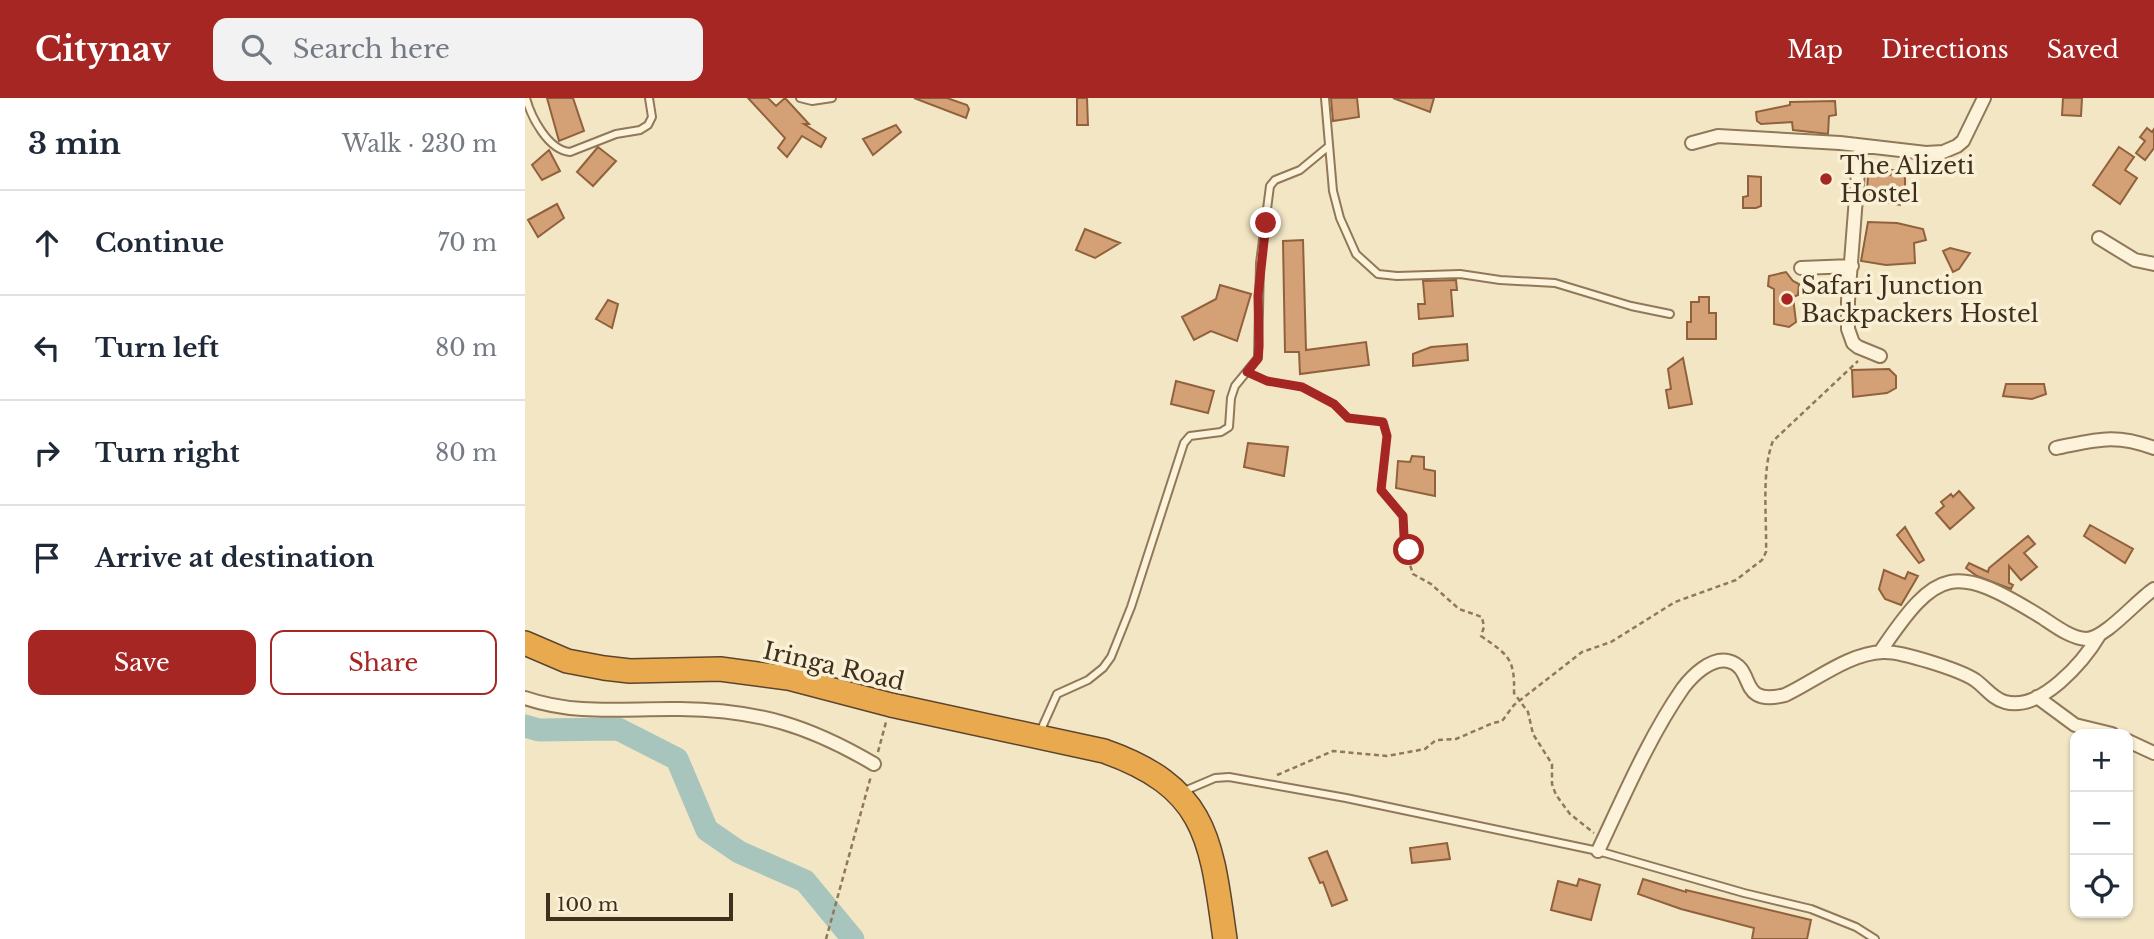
<!DOCTYPE html>
<html lang="en">
<head>
<meta charset="utf-8">
<style>
  body { margin:0; font-family:"Libre Baskerville",serif; background:#f2f2f3; color:#1f2937 }
  .controls { position:absolute; right:21px; bottom:21px; display:grid; overflow:hidden; border-radius:14px; box-shadow:0 2px 5px #0004 }
  .controls button { width:63px; height:63px; display:grid; place-items:center; padding:0; border:0; border-bottom:2px solid #e0e1e3; background:#fff; color:#1f2937; font:35px sans-serif }
  .scale { position:absolute; left:21px; bottom:18px; width:187px; box-sizing:border-box; padding-left:7px; border:4px solid #3e2f1e; border-top:0; font-size:19px; line-height:24px; white-space:nowrap; color:#3e2f1e; -webkit-text-stroke:5px #f9f0d6; paint-order:stroke }
  .stop { position:absolute; width:21px; height:21px; margin:-16px; border:5px solid #a52623; border-radius:50%; background:#fff }
  .stop.end { background:#a52623; border-color:#fff; box-shadow:0 2px 7px #0008 }
  .list { margin:0; padding:0; list-style:none }
  h2 { display:flex; justify-content:space-between; align-items:center; height:91px; margin:0; padding:0 28px; font-size:30px }
  h2 small { font-size:23px; font-weight:400; color:#747a83 }
  .list li { display:grid; grid-template-columns:46px 1fr auto; gap:21px; align-items:center; box-sizing:border-box; height:105px; padding:0 28px; border-top:2px solid #e0e1e3 }
  .list b { display:block; font-size:26px; white-space:nowrap }
  .list em { font-size:23px; font-style:normal; color:#747a83 }
  .actions { display:flex; gap:14px; padding:21px 28px }
  .actions a { flex:1; padding:16px 0; border:2px solid #a52623; border-radius:14px; text-align:center; font-size:24px; color:#a52623 }
  .actions .main { background:#a52623; color:#fff }
  .icon { flex:none; width:38px; height:38px; fill:none; stroke:currentColor; stroke-width:2; stroke-linecap:round; stroke-linejoin:round }
  .map { position:relative; flex:none; width:1629px; height:841px; overflow:hidden }
  header { display:flex; align-items:center; gap:42px; box-sizing:border-box; height:98px; padding:0 35px; background:#a52623; color:#fff }
  header strong { font-size:33px }
  nav { display:flex; gap:38px; margin-inline-start:auto; font-size:24px }
  .search { width:490px; height:63px; background:#f2f2f3; display:flex; align-items:center; gap:18px; box-sizing:border-box; padding:0 24px; border-radius:14px; color:#747a83; font-size:26px }
  main { display:flex }
  aside { flex:1; background:#fff }
  .map>svg:first-child { display:block }
  .lines { fill:none; stroke-linecap:round; stroke-linejoin:round }
  .river { stroke:#a7c5bd; stroke-width:23 }
  .building { fill:#d4a177; stroke:#91613c; stroke-width:2 }
  .lane-casing { stroke:#907859; stroke-width:10 }
  .street-casing { stroke:#907859; stroke-width:16 }
  .highway-casing { stroke:#5d452d; stroke-width:26 }
  .path { stroke:#907859; stroke-width:2.5; stroke-dasharray:5 3.5; stroke-linecap:butt }
  .lane { stroke:#fcf3da; stroke-width:6 }
  .street { stroke:#fcf3da; stroke-width:12 }
  .highway { stroke:#e9aa4f; stroke-width:23 }
  .route { stroke:#a52623; stroke-width:9 }
  .poi-dot { fill:#a52623; stroke:#f9f0d6; stroke-width:2.5 }
  .labels { text-anchor:middle; dominant-baseline:central; stroke-width:7; stroke-linejoin:round; paint-order:stroke }
  .poi-label { font-size:24px; fill:#3e2f1e; stroke:#f9f0d6; text-anchor:start }
  .street-label { font-size:24px; fill:#3e2f1e; stroke:#f9f0d6 }
</style>
</head>
<body>
<header>
<strong>Citynav</strong>
<div class="search"><svg class="icon" aria-label="search" viewBox="0 0 24 24"><circle cx="10" cy="10" r="6"/><path d="M15 15l6 6"/></svg>Search here</div>
<nav><a>Map</a><a>Directions</a><a>Saved</a></nav>
</header>
<main>
<aside>
<h2>3 min<small>Walk · 230 m</small></h2>
<ul class="list">
<li><svg class="icon" aria-label="ahead" viewBox="0 0 24 24"><path d="M12 20V5M6 11l6-6 6 6"/></svg><div><b>Continue</b></div><em>70 m</em></li>
<li><svg class="icon" aria-label="left" viewBox="0 0 24 24"><path d="M17 20v-9H6M10 6l-5 5 5 5"/></svg><div><b>Turn left</b></div><em>80 m</em></li>
<li><svg class="icon" aria-label="right" viewBox="0 0 24 24"><path d="M7 20v-9h11M14 6l5 5-5 5"/></svg><div><b>Turn right</b></div><em>80 m</em></li>
<li><svg class="icon" aria-label="arrive" viewBox="0 0 24 24"><path d="M6 21V4h12l-3 4 3 4H6"/></svg><div><b>Arrive at destination</b></div></li>
</ul>
<div class="actions"><a class="main">Save</a><a>Share</a></div>
</aside>
<div class="map">
<svg width="1629" height="841" viewBox="0 0 1629 841">
  <rect width="100%" height="100%" fill="#f2e6c5"/>
  <g class="lines">
    <path class="river" d="M0,628L14,632L93,631L152,661L182,732L214,754L280,783L328,841"/>
  </g>
  <path class="building" d="M22,0H48L59,33L34,43Z
    M223,0H243L251,8L260,0L284,26H279L301,40L296,49L277,38L262,59L253,50L260,40Z
    M389,0H422L442,7L444,11L441,20Z
    M552,0H562L563,27H552Z
    M806,0H832L834,19L808,23Z
    M868,0H909L905,14Z
    M1538,0H1557L1556,18L1537,17Z
    M1310,3L1311,17L1304,18L1303,36L1268,32L1267,24L1236,26L1232,23L1231,14L1265,7V4Z
    M371,27L376,34L348,57L338,41Z
    M1622,30L1627,34L1629,31V50L1620,62L1611,55L1620,43L1615,39Z
    M73,49L91,63L68,88L52,74Z
    M1594,49L1609,59L1600,72L1612,80L1595,106L1568,87Z
    M24,52L35,73L17,82L7,67Z
    M1367,72L1380,75V100L1375,107L1360,104L1361,98L1342,96L1343,75L1365,77Z
    M1223,78L1236,79V108L1231,110H1218V99L1223,98Z
    M32,106L39,120L13,139L3,122Z
    M1343,124L1372,125L1398,131L1401,142L1389,145L1390,165L1361,167L1336,163Z
    M560,131L595,145L570,160L551,152Z
    M778,142L781,252L841,244L844,267L775,276L774,254H760L758,143Z
    M1425,150L1445,155L1434,171L1428,174L1418,153Z
    M1261,174L1268,183L1274,186L1273,197L1268,199L1271,224L1264,229L1249,226V191L1243,188L1244,178Z
    M931,182L932,192H926L928,218L894,221L893,206H900L898,183Z
    M695,187L726,196L712,243L686,233L669,242L657,219L691,201Z
    M1174,199H1184V215H1191V241H1162V224H1166V204H1174Z
    M83,202L93,206L87,230L71,221Z
    M942,246L943,262L888,268V256L906,249Z
    M1158,260L1167,306L1144,310L1141,292L1146,291L1143,271Z
    M1364,271L1371,278V290L1362,295L1328,299L1327,272Z
    M651,283L689,293L683,315L646,306Z
    M1481,286H1519L1521,296L1507,301L1478,298Z
    M723,345L763,349L759,378L719,369Z
    M887,358L899,359V371L910,373V398L871,390L873,363L885,364Z
    M1434,393L1449,410L1425,431L1411,415L1419,408L1416,404L1426,396L1428,399Z
    M1565,427L1608,451L1600,465L1559,438Z
    M1380,429L1399,462L1394,465L1372,437Z
    M1503,438L1510,446L1499,455L1512,469L1496,482L1484,468V485L1488,487L1486,491L1452,478L1441,470L1444,465L1463,474L1464,470Z
    M1359,472L1380,481L1383,474L1393,478L1376,507L1360,501L1354,491Z
    M922,745L925,761L887,765L885,750Z
    M802,753L822,802L807,808L798,784L795,785L784,760Z
    M1054,781L1075,787L1066,822L1026,812L1033,783L1052,788Z
    M1118,781L1161,794V792L1286,822L1282,841H1227L1229,830L1156,811L1113,796Z"/>
  <g class="lines">
    <g class="lane-casing">
      <path id="lane" d="M1,0C6,19 23,52 45,54L91,36L115,32L123,27L127,19L124,0
        M275,0L287,3L307,0
        M800,0L808,93L815,120L831,156L853,176L872,178L935,176L975,182L1030,185L1106,208L1145,216
        M515,634L532,596L563,582L578,570L586,559L606,509L659,345L665,338L696,334L704,329L706,300L710,288L733,260L735,165L745,88L750,82L775,72L804,48
        M657,694L690,680L704,679L821,700L1073,753L1219,795L1286,811L1331,829L1350,841"/>
    </g>
    <g class="street-casing">
      <path id="street" d="M1167,45L1193,38L1315,45L1401,55L1418,54L1432,48L1438,43L1459,0
        M1335,48L1323,203V231L1328,245L1333,249L1355,258
        M1574,140L1610,162L1629,166
        M1276,170L1327,168
        M1531,350C1571,342 1589,335 1629,350
        M1355,554C1413,468 1429,465 1518,520C1530,528 1546,540 1561,541C1580,541 1612,502 1629,491
        M1512,599L1550,627L1587,636
        M0,600C52,618 102,610 155,611C232,612 283,627 349,666
        M1603,643L1629,655
        M1073,753C1098,700 1125,637 1158,590C1167,578 1186,559 1203,563C1232,570 1211,609 1260,597C1290,583 1324,555 1358,554C1376,553 1435,572 1450,582C1460,589 1468,601 1480,604C1516,614 1559,563 1575,536"/>
    </g>
    <g class="highway-casing">
      <path id="highway" d="M0,545L42,563L79,570L105,573L195,571L263,580L366,607L579,653C684,690 686,743 700,841"/>
    </g>
    <path class="path" d="M728,277L742,283L777,289L809,306L819,317L827,321L851,322L860,326L862,338L856,392L878,418L879,438L885,448L882,458L888,476L906,486L934,511L957,519L959,529L956,538C983,557 990,560 989,595L1003,614L1008,636L1027,666V686L1031,697L1045,716L1069,735
      M353,654L361,624
      M752,677L808,653L862,658L900,651L911,642L931,641L968,625L977,623L989,607L1057,554L1086,544L1150,504L1211,482L1237,462L1241,454C1242,421 1236,373 1248,343L1333,263
      M301,841L346,678"/>
    <use href="#lane" class="lane"/>
    <use href="#street" class="street"/>
    <use href="#highway" class="highway"/>
  </g>
  <g class="lines">
    <path class="route" d="M741,125L733,198L734,248L733,260L722,274L742,283L777,289L809,306L823,320L858,324L862,338L856,392L878,418L879,438L885,446L884,452"/>
  </g>
  <g class="poi-dot">
    <circle cx="1301" cy="81" r="7"/>
    <circle cx="1262" cy="201" r="7"/>
  </g>
  <g class="labels">
    <g class="poi-label">
      <text x="1315" y="67">The Alizeti<tspan x="1315" dy="28">Hostel</tspan></text>
      <text x="1276" y="187">Safari Junction<tspan x="1276" dy="28">Backpackers Hostel</tspan></text>
    </g>
    <g class="street-label">
      <text transform="translate(309 568) rotate(13)">Iringa Road</text>
    </g>
  </g>
</svg>
<div class="controls">
<button>+</button>
<button>−</button>
<button><svg class="icon" aria-label="locate" viewBox="0 0 24 24"><circle cx="12" cy="12" r="6"/><path d="M12 2v4M12 18v4M2 12h4M18 12h4"/></svg></button>
</div>
<div class="scale">100 m</div>
<div class="stop" style="left:884px;top:452px"></div>
<div class="stop end" style="left:741px;top:125px"></div>
</div>
</main>
</body>
</html>
